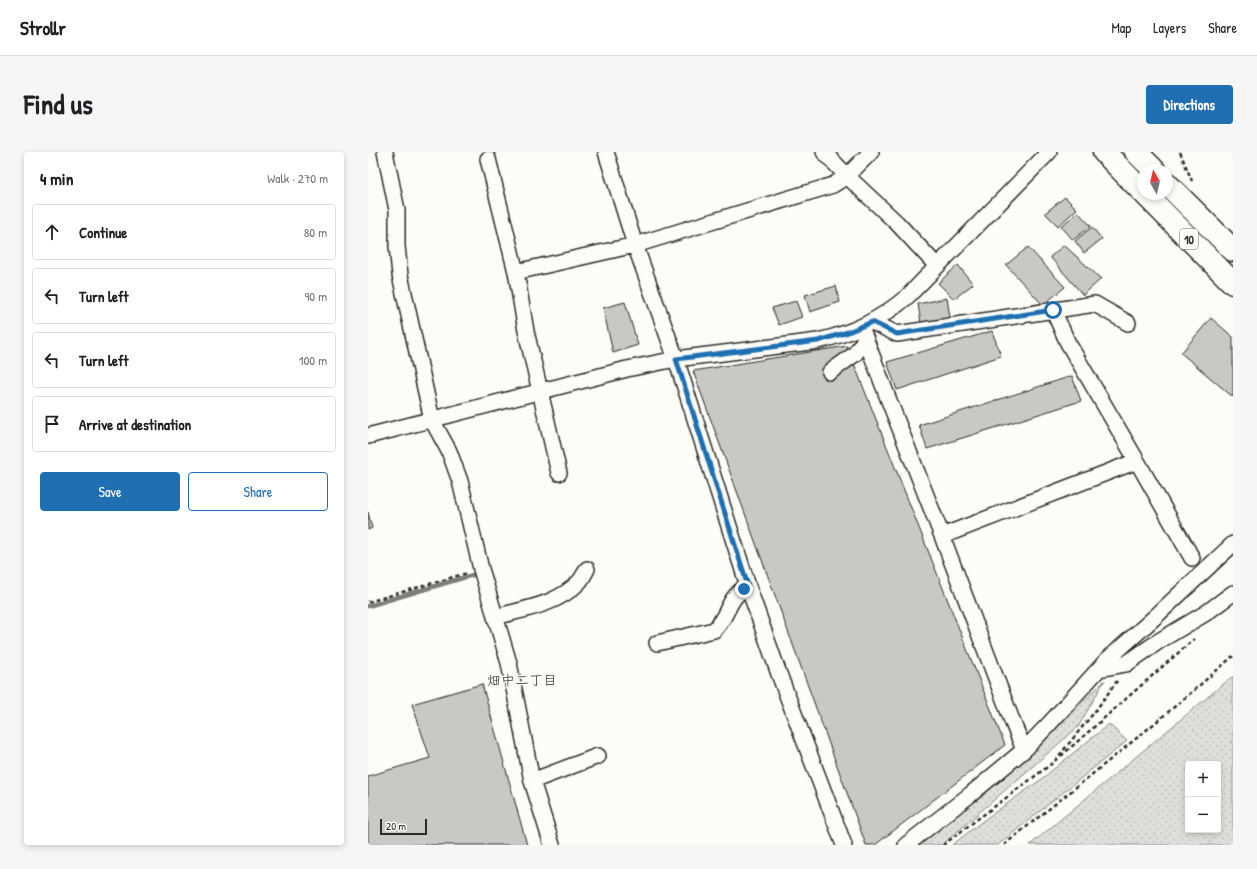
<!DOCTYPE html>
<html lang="en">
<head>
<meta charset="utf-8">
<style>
  body { margin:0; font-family:"Patrick Hand","Klee One",sans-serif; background:#f6f6f6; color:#202124 }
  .controls { position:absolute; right:12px; bottom:12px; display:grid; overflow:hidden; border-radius:4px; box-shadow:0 2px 6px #0003 }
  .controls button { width:36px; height:36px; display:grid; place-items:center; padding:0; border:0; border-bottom:1px solid #e0e0e0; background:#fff; color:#202124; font:20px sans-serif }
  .compass { position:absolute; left:769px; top:12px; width:36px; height:36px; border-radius:50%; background:#fff; box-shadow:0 2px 6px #0003; rotate:352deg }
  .scale { position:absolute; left:12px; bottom:10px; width:47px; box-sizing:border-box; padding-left:4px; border:2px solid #2b2b2b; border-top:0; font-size:11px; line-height:14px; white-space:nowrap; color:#2b2b2b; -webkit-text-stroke:3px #fdfcf7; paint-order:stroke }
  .stop { position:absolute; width:12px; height:12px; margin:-9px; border:3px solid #1f6fb2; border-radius:50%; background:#fff }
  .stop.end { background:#1f6fb2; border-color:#fff; box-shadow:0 1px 4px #0008 }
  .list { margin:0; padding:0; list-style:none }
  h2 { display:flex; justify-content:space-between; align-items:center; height:52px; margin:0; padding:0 16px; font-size:17px }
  h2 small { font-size:13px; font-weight:400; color:#757577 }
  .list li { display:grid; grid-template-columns:26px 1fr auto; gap:12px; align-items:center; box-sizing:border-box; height:56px; margin:0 8px 8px; padding:0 8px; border:1px solid #e0e0e0; border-radius:4px }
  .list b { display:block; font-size:15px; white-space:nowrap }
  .list em { font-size:13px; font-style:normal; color:#757577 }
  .actions { display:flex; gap:8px; padding:12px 16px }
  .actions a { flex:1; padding:9px 0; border:1px solid #1f6fb2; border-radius:4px; text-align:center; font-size:14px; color:#1f6fb2 }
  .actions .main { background:#1f6fb2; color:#fff }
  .icon { flex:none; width:22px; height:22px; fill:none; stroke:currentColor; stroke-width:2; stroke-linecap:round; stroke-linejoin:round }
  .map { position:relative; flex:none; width:865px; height:693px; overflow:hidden; border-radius:4px }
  header { display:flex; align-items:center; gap:24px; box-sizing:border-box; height:56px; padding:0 20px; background:#fff; border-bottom:1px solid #e0e0e0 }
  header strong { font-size:19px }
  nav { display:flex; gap:22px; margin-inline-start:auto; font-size:14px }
  .intro { display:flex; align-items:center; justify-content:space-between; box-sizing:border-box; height:96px; padding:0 24px }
  h1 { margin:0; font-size:28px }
  .button { padding:10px 18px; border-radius:4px; background:#1f6fb2; color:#fff; font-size:14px; font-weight:700 }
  main { display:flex; gap:24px; padding:0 24px }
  aside { flex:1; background:#fff; border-radius:4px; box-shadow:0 2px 6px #0003 }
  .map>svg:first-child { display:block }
  .grass { fill:url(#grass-dots); stroke:#858482; fill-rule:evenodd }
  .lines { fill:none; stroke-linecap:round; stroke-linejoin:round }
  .stream { stroke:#7e7d7b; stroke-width:4.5 }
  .building { fill:#c9c8c4; stroke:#2b2b2b }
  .minor-casing { stroke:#2b2b2b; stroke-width:18 }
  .highway-casing { stroke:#2b2b2b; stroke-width:25 }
  .path { stroke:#2b2b2b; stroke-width:2.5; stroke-dasharray:4 3; stroke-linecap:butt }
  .minor { stroke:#fdfcf7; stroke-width:15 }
  .highway { stroke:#fdfcf7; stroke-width:22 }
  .route { stroke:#1f6fb2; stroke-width:5 }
  .labels { text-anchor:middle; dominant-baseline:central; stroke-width:3; stroke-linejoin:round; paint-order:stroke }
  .shield { fill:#fdfcf7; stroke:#6a6a68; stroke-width:1 }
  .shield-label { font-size:12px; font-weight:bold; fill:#2b2b2b }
  .neighbourhood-label { font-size:14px; fill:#2b2b2b; stroke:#fdfcf7 }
</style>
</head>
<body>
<header>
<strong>Strollr</strong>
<nav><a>Map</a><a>Layers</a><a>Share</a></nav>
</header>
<div class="intro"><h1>Find us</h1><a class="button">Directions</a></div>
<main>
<aside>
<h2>4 min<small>Walk · 270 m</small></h2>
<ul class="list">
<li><svg class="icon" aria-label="ahead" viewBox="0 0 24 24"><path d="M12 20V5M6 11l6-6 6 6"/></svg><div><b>Continue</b></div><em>80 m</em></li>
<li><svg class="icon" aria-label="left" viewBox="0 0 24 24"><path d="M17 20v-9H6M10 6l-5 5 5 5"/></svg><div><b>Turn left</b></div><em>90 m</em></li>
<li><svg class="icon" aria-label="left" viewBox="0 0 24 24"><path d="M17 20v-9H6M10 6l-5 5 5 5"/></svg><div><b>Turn left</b></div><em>100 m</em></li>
<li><svg class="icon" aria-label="arrive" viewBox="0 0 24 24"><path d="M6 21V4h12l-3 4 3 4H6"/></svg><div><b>Arrive at destination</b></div></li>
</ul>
<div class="actions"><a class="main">Save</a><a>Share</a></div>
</aside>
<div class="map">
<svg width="865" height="693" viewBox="0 0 865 693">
  <defs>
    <pattern id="grass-dots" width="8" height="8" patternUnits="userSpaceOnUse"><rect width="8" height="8" fill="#dfdeda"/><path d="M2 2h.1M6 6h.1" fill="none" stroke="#c0bfbb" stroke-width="1.8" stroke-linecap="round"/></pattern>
  </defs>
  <rect width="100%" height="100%" fill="#fdfcf7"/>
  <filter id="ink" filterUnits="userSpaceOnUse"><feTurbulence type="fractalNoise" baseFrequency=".025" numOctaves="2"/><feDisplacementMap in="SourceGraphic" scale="8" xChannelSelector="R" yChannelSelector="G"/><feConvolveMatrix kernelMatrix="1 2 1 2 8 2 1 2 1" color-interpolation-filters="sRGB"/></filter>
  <g filter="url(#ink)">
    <path class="grass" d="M865,524V693H662ZM820,612H850V678H820Z
      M737,528L710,575L574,693H541L661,603Z
      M741,572L759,589L630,693H584L616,668L671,629Z"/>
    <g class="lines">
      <path class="stream" d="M0,454L108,422"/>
    </g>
    <path class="building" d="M697,45L709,57L690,74L677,61Z
      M710,60L723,74L705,88L693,74Z
      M724,75L734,87L716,101L707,89Z
      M696,93L733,127L715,143L682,105Z
      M660,95L697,135L675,153L638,113Z
      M590,113L605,132L586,147L570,131Z
      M468,134L472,150L442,160L437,143Z
      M579,146L582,166L553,171L550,152Z
      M428,149L434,165L411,173L404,156Z
      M257,150L270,193L245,201L235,156Z
      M843,166L865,185V245L813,201Z
      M624,179L633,204L529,238L519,210Z
      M479,194L637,593L507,693H498L325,219Z
      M704,224L713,249L559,297L551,273Z
      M0,360L4,376L0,378Z
      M114,532L159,693H0V624L62,606L44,552Z"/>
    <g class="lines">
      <g class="minor-casing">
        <path id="minor" d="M17,0L29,58V94L32,123L64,268L81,299L92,329L113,417L141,511L164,629L184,693
          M238,0L267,93L308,207L380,434L411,522L476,693
          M456,0L479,24L529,71L569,114
          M120,7L148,120L158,179L191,321
          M148,120L267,93L465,33L479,24L503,0
          M685,158L700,191L769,309L824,406
          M504,170L529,182L727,152L760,171
          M493,175L520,246L574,384L645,571L656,598
          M462,220L487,202L497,187
          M0,284L259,217L308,207L450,189C485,181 512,168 540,144L681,0
          M574,384L769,309
          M127,465C156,457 189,453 211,430C214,427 217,421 219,417
          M289,491L346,478C361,464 359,445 380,434
          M731,517L758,512L791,489L838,461L865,441
          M164,629L230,604
          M538,693L603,642L656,598L682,571L739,508L787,465L865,392"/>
      </g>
      <g class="highway-casing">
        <path id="highway" d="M736,0L775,40
          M768,0L786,18
          M799,32L865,98
          M777,42L865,131"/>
      </g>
      <path class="path" d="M812,0L824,29
        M0,450L99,421
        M693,604L826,487
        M575,693L686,610L728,558L749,529
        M636,693C713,631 791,570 865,504"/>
      <use href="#minor" class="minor"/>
      <use href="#highway" class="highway"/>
    </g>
  </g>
  <g class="lines" filter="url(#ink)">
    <path class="route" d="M376,437L380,434L308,207L450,189L480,180L504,170L529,182L685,158"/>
  </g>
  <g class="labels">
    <rect class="shield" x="812" y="77" width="18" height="20" rx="3"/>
    <g class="shield-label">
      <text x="821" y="87">10</text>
    </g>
    <g class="neighbourhood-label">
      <text x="154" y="527">畑中二丁目</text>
    </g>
  </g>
</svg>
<div class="controls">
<button>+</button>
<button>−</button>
</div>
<svg class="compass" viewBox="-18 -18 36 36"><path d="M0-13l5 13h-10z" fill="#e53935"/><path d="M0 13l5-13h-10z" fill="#757577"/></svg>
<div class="scale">20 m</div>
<div class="stop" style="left:685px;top:158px"></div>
<div class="stop end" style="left:376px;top:437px"></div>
</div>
</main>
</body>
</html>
